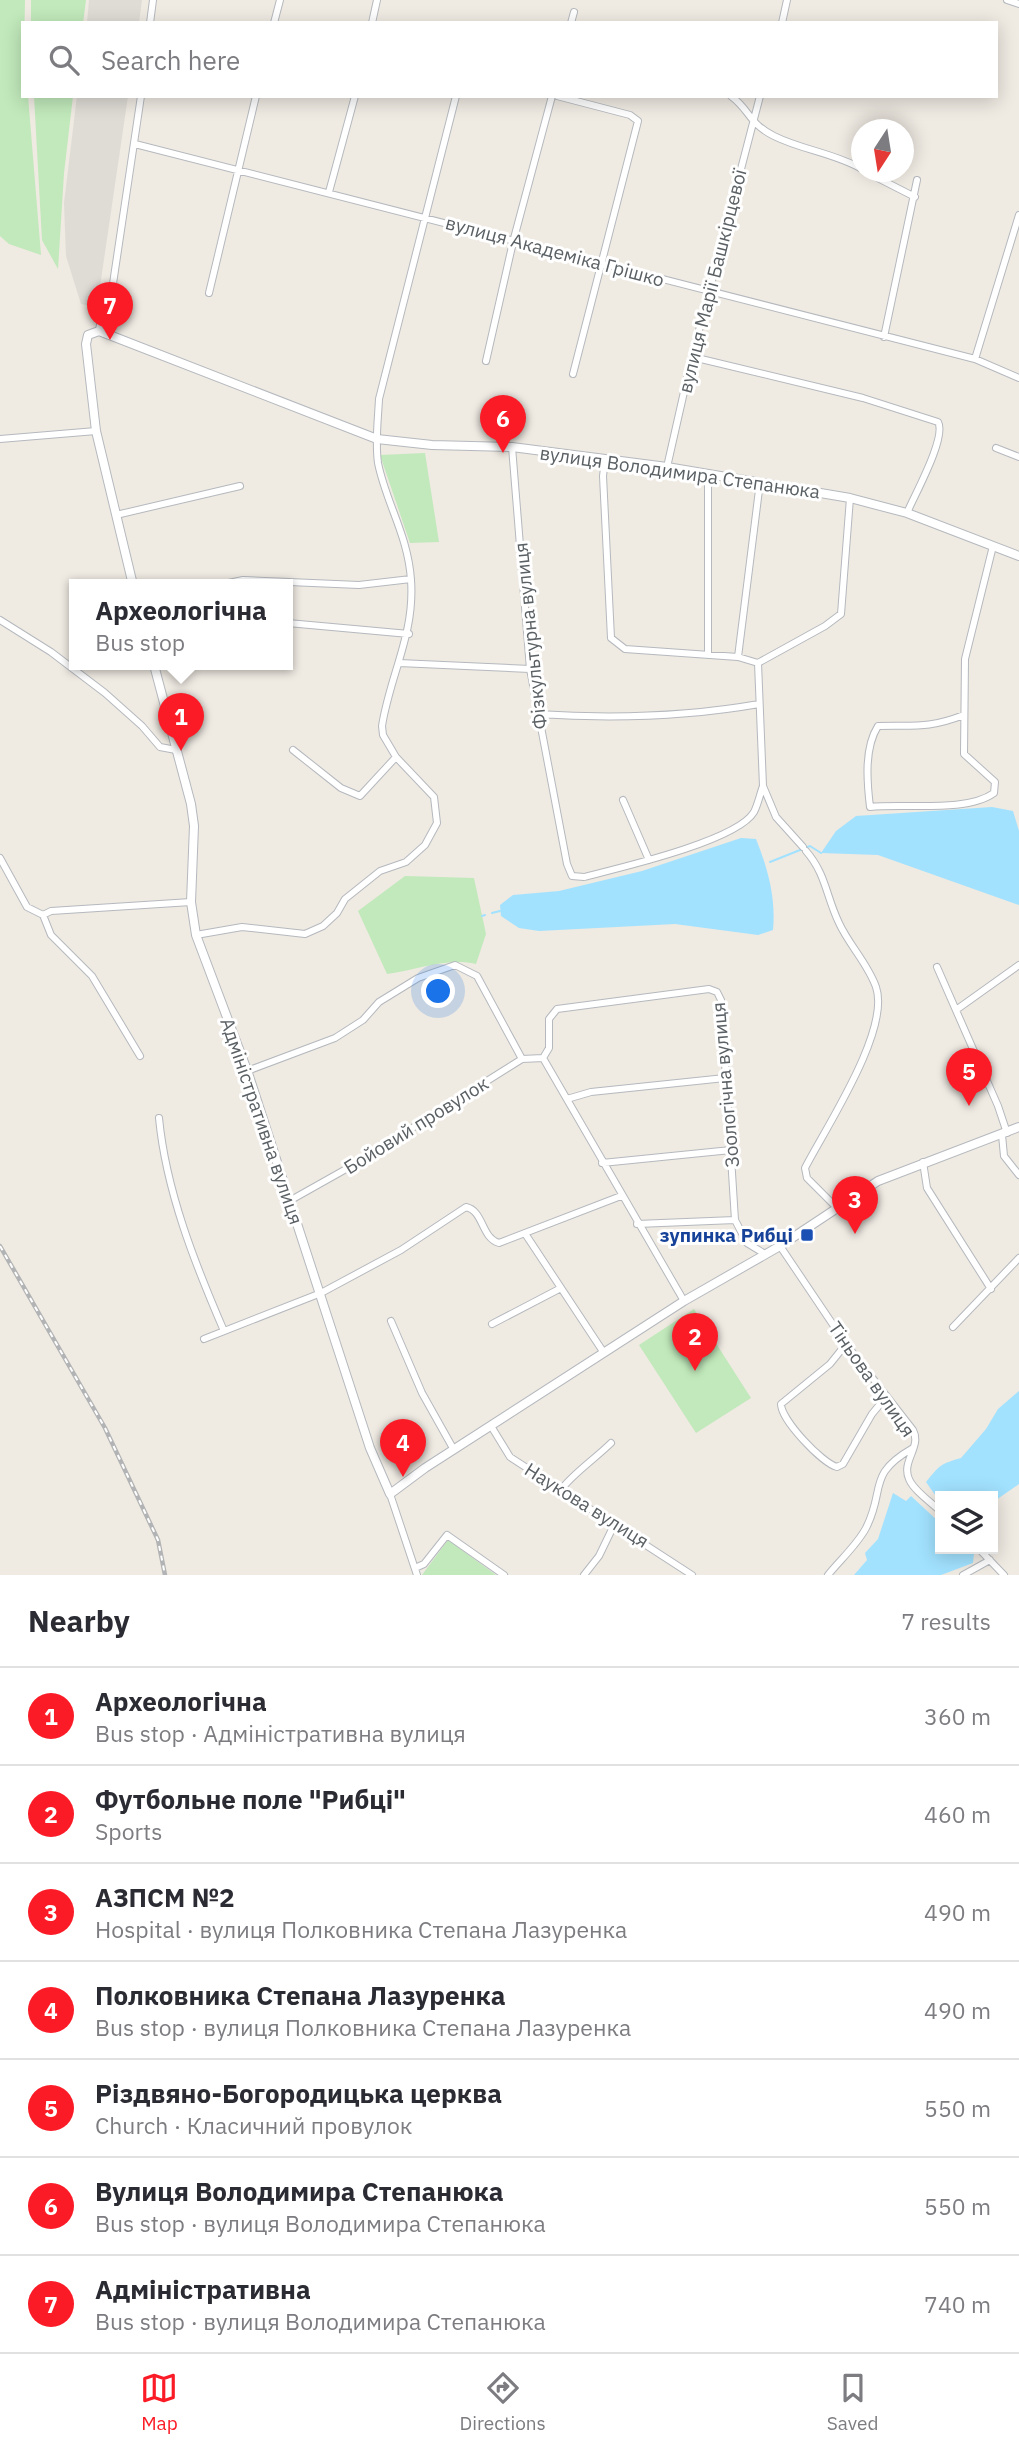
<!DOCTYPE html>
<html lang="en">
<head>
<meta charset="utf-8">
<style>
  body { margin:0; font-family:"IBM Plex Sans",sans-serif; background:#f2f2f3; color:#2b2b33 }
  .controls { position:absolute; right:21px; bottom:21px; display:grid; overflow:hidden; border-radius:0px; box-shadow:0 4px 18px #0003 }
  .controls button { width:63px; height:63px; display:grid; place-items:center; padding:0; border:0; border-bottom:2px solid #e1e1e2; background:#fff; color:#2b2b33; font:35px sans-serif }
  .compass { position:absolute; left:851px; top:119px; width:63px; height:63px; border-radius:50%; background:#fff; box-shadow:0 4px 18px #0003; rotate:192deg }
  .you { position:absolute; left:439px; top:992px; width:24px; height:24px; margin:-18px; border:5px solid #fff; border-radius:50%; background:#1a73e8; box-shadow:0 0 0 10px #1a73e833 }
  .badge { display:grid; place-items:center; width:46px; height:46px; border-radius:50%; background:#fb1b26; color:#fff; font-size:23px; font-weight:700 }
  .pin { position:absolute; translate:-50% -58px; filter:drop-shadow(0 2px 4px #0008) }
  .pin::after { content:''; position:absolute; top:37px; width:24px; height:21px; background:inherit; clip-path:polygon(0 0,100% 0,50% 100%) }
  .popup { position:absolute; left:69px; top:579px; width:224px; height:91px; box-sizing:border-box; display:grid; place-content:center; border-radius:0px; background:#fff; filter:drop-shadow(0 2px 5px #0005); font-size:23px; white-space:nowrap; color:#7c7c81 }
  .popup b { font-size:26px; color:#2b2b33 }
  .popup::after { content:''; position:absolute; left:50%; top:100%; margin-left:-14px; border:14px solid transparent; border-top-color:#fff }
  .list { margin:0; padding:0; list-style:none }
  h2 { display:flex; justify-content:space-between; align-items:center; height:91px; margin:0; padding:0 28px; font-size:30px }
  h2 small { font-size:23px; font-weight:400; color:#7c7c81 }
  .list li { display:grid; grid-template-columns:46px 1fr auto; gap:21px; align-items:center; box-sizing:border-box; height:98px; padding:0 28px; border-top:2px solid #e1e1e2 }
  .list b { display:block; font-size:26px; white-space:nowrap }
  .list p { margin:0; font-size:23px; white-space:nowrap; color:#7c7c81 }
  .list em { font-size:23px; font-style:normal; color:#7c7c81 }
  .icon { flex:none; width:38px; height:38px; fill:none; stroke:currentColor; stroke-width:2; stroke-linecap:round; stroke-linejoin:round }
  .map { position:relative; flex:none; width:1019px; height:1575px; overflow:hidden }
  .search { position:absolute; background:#fff; box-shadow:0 4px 18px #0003; left:21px; right:21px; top:21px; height:77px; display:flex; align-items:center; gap:18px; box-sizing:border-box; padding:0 24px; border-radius:0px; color:#7c7c81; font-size:26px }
  .sheet { height:777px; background:#fff }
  nav { display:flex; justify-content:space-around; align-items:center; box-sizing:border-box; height:98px; border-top:2px solid #e1e1e2; background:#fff; font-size:19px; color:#7c7c81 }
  nav a { display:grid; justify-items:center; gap:4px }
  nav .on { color:#fb1b26 }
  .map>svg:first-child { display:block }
  .industrial { fill:#dfdcd6 }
  .green { fill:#c1e9bb }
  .water { fill:#a2e2ff }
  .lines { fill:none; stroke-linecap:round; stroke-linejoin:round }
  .stream { stroke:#a2e2ff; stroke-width:2 }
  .minor-casing { stroke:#b5b9be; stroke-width:8 }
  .tertiary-casing { stroke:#b5b9be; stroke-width:10 }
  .minor { stroke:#fff; stroke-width:6 }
  .tertiary { stroke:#fff; stroke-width:8 }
  .rail-casing { stroke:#b2b3b4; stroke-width:4.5 }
  .rail { stroke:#fff; stroke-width:2; stroke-dasharray:5; stroke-linecap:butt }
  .transit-dot { fill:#1a4fb4; stroke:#fff; stroke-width:2.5 }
  .labels { text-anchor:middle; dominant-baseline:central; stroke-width:6; stroke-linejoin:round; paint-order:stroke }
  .street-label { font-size:19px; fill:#5a6064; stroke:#fff }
  .transit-label { font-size:19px; font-weight:bold; fill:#164399; stroke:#fff; text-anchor:end }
</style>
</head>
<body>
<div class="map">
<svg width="1019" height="1575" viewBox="0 0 1019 1575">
  <rect width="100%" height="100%" fill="#efeae2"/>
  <path class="industrial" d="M89,0H142L139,23H87Z
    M77,96H128L97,307L81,304L66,256L64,203Z"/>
  <path class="green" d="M0,0H25L23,96H28L41,255L9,244L0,236Z
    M31,0H86L83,23H31Z
    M34,96H73L64,173L58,269L42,240Z
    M425,453L439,542L410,543L380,455Z
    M405,876L474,878L486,934L476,964C446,957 418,970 387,974L358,911Z
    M694,1309L751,1398L696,1433L639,1345Z
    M448,1540L496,1575H422Z"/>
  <path class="water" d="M992,807L1013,811L1019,831V905L878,855L821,853L836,831L856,816Z
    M741,838L756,839C768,869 776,898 773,930L758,935L675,924L539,931L519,928L501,916L500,905L513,895L559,891L642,871Z
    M1019,1391V1484L993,1502V1496H940V1502L926,1482C940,1465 940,1464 961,1458L986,1429L998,1409Z
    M893,1493L906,1501L911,1496L940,1523V1549H969L974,1553L973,1563L941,1575H854L867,1560L865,1553L878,1539Z"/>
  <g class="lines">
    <path class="stream" d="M770,862L810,846L821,853
      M492,913L500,911
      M482,916L485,915
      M936,1518V1515"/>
    <g class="minor-casing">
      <path id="minor" d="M1007,0L1019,4
        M150,23L153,0
        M274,23L280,0
        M372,23L377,0
        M571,23L574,12
        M782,23L787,0
        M557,96L630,115L638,121L573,374
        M731,96C751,111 748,123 774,136C802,150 834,153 862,169
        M135,144L975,359L1019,378
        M866,172L915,197
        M329,192L355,96
        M209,293L256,96
        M99,331L102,311L111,297L141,96
        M884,337L917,180
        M975,359L1019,215
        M486,361L513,242L552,96
        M691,361L701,359L863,398L938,422C947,437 914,496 907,513
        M0,439L96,431
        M512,447L530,669L567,864L572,876L584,877C619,868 737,841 754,812C758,804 760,794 763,786
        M996,448L1019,457
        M605,460L603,476L611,638L625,649L738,657L758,663
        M667,467L691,361L760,96
        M116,515L240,486
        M219,585L243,580L359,585L411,579
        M0,620L51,652L105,693L142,726L160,747L176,750
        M288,623L409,634
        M708,654V473
        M738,657L760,482
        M399,663L530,669
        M537,714C613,719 685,717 759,704
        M964,715C927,729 915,725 878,726C864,748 867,782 870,807C905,803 966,813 994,793L995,782L964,754L965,659L993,546
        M293,750L341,788L360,796L396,757
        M623,800L649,860
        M803,847L776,817L763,786L758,663L825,626L841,614L850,498
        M806,851C826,874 826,896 839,923C849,945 868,964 876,987C891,1030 825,1129 805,1168L807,1178L836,1207
        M0,858L27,907L43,915L51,911L191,902
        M43,915L51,935L92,976L140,1056
        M196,935L242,927L305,934L323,926L337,913L345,899L380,871L406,862L425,845L437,823L434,797L396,757L383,735L382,726C390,675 415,634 411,580C408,535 386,503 378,463C375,442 378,420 379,399L456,96
        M937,967L998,1106L1007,1133
        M956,1010L1019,965
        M543,1058L549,1048V1019L557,1009L709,989L717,992L721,1000L735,1220L747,1243L765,1254
        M543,1058L684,1301
        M247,1071L335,1038L363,1020L379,1002L418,978L455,965L477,976L522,1059
        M567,1099L591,1092L725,1078
        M159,1118C166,1191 195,1264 224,1331
        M1002,1135L1004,1156L1019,1175
        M923,1162L927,1188L991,1289
        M602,1163L731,1150
        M291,1200L355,1164L522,1059L543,1058
        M637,1224L735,1220
        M526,1235L604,1353
        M780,1246L846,1344L913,1430C922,1447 901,1461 909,1479C914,1491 931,1502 940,1511
        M391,1321L422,1393L454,1450
        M492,1324L561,1288
        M953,1327L1019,1258
        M204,1339L321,1293L401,1250L466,1207C484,1211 481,1238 499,1243L621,1196
        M846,1344L830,1364L781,1404C781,1420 822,1463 837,1467L843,1464L872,1414L886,1397
        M491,1426L510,1457L692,1575
        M560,1491C571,1475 596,1458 611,1443
        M390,1494L417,1575
        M979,1549L1004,1575
        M415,1568L424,1564L447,1535L504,1575
        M584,1575L599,1556L614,1525
        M828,1575C840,1560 857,1545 866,1528C886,1489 866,1475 913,1448
        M963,1575L990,1560"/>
    </g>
    <g class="tertiary-casing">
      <path id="tertiary" d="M133,585L96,431L86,344L88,335L99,331L377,439L432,445L512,447L667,467L850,498L907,513L1019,556
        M154,665L191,804L194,826L191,902L196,935L248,1073L370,1448L390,1494L425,1468L684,1301L780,1246L878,1181L1019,1127"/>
    </g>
    <use href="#minor" class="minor"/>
    <use href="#tertiary" class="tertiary"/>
    <g class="rail-casing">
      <path id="rail" d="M0,1246L105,1428L158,1540L165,1575"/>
    </g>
    <use href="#rail" class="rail"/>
  </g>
  <rect class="transit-dot" x="800" y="1228" width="14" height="14" rx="3.5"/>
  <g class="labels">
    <g class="street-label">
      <text transform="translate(555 251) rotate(15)">вулиця Академіка Грішко</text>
      <text transform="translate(712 281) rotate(-76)">вулиця Марії Башкірцевої</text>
      <text transform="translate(680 472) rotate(8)">вулиця Володимира Степанюка</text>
      <text transform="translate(530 636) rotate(-96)">Фізкультурна вулиця</text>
      <text transform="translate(725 1085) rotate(-95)">Зоологічна вулиця</text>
      <text transform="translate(262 1121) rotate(71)">Адміністративна вулиця</text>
      <text transform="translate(416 1125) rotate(-32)">Бойовий провулок</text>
      <text transform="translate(872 1379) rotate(55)">Тіньова вулиця</text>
      <text transform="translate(587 1505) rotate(32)">Наукова вулиця</text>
    </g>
    <g class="transit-label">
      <text x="793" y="1235">зупинка Рибці</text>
    </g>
  </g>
</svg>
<div class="controls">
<button><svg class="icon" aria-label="layers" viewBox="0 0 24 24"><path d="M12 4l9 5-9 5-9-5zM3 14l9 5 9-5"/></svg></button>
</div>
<svg class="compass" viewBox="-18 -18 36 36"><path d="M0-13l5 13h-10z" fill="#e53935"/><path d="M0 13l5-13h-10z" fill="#7c7c81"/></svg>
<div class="you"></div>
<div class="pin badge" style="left:181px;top:751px">1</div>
<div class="popup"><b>Археологічна</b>Bus stop</div>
<div class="pin badge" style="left:695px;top:1371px">2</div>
<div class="pin badge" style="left:855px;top:1234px">3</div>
<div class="pin badge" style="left:403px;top:1477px">4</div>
<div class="pin badge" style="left:969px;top:1106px">5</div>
<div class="pin badge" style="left:503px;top:453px">6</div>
<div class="pin badge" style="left:110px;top:340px">7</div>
<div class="search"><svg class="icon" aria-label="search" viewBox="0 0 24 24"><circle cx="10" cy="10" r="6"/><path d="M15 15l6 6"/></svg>Search here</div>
</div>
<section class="sheet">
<h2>Nearby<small>7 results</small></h2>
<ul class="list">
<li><span class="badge">1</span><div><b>Археологічна</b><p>Bus stop · Адміністративна вулиця</p></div><em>360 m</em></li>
<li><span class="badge">2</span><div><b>Футбольне поле &quot;Рибці&quot;</b><p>Sports</p></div><em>460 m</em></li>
<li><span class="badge">3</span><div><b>АЗПСМ №2</b><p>Hospital · вулиця Полковника Степана Лазуренка</p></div><em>490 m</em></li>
<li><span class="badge">4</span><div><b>Полковника Степана Лазуренка</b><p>Bus stop · вулиця Полковника Степана Лазуренка</p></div><em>490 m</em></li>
<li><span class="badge">5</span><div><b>Різдвяно-Богородицька церква</b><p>Church · Класичний провулок</p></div><em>550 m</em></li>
<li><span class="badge">6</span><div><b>Вулиця Володимира Степанюка</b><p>Bus stop · вулиця Володимира Степанюка</p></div><em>550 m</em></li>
<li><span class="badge">7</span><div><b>Адміністративна</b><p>Bus stop · вулиця Володимира Степанюка</p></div><em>740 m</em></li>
</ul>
</section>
<nav>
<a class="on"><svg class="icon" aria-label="map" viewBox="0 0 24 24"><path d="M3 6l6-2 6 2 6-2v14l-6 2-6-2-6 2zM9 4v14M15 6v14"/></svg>Map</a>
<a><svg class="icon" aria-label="directions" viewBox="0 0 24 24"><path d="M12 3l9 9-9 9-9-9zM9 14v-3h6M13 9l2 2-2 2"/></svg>Directions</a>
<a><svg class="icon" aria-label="saved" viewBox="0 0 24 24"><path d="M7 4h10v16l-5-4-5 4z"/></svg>Saved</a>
</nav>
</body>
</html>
